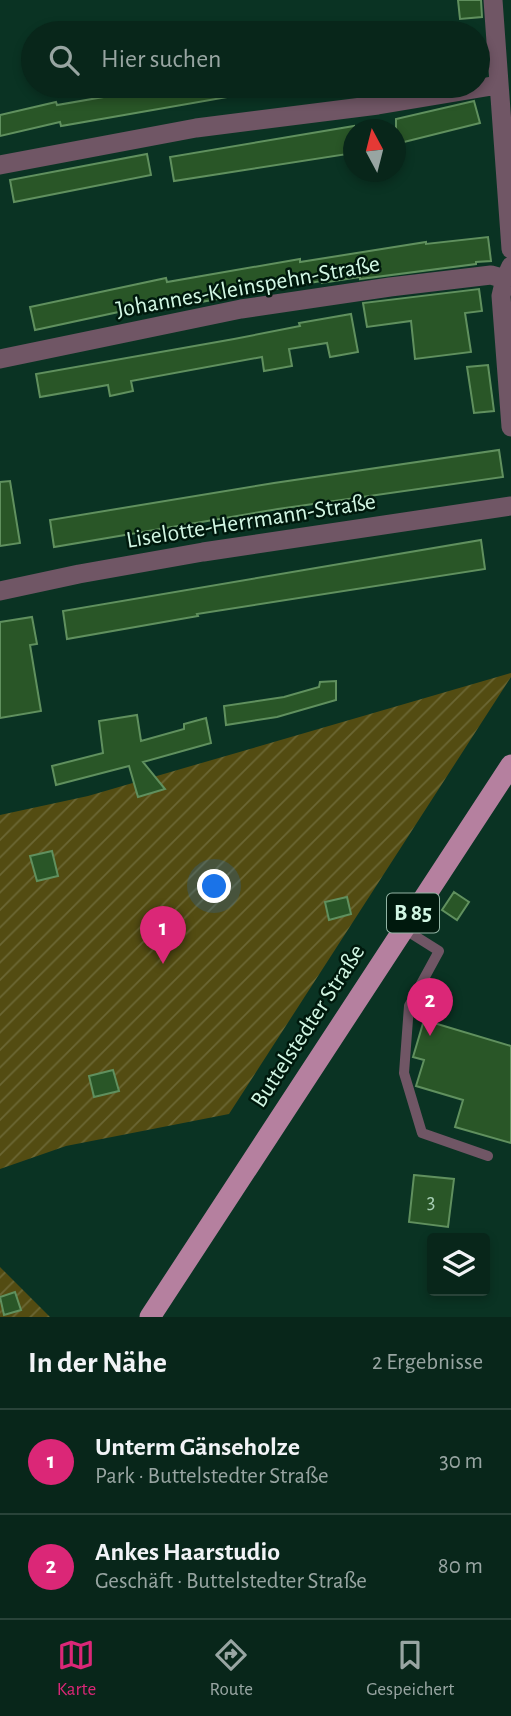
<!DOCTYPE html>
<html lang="de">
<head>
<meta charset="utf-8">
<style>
  body { margin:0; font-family:"Alegreya Sans",sans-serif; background:#163227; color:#f1f3f6 }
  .controls { position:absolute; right:21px; bottom:21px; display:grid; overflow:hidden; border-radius:7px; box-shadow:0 4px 10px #0003 }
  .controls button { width:63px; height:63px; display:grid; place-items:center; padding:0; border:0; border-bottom:2px solid #294339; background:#08261a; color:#f1f3f6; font:35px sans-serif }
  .compass { position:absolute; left:343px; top:119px; width:63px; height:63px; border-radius:50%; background:#08261a; box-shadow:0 4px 10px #0003; rotate:353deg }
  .you { position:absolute; left:215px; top:887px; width:24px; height:24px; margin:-18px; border:5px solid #fff; border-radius:50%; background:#1a73e8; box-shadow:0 0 0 10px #1a73e833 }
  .badge { display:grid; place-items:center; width:46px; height:46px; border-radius:50%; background:#db2777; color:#fff; font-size:23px; font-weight:700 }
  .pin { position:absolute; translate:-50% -58px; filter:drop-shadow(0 2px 4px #0008) }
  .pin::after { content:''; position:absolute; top:37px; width:24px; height:21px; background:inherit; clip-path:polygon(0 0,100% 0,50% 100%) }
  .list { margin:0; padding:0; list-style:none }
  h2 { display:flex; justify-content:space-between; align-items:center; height:91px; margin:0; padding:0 28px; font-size:30px }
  h2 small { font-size:23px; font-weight:400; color:#98a5a2 }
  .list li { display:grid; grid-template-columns:46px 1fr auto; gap:21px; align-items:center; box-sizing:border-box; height:105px; padding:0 28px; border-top:2px solid #294339 }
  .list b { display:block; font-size:26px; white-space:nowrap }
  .list p { margin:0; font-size:23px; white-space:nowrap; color:#98a5a2 }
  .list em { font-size:23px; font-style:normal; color:#98a5a2 }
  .icon { flex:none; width:38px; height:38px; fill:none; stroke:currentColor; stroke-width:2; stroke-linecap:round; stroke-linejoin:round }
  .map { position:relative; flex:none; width:511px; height:1317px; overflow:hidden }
  .search { position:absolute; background:#08261a; box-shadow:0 4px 10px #0003; left:21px; right:21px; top:21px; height:77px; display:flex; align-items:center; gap:18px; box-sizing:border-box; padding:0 24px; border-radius:38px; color:#98a5a2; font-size:26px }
  .sheet { height:301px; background:#08261a }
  nav { display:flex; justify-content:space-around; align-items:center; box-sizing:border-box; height:98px; border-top:2px solid #294339; background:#08261a; font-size:19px; color:#98a5a2 }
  nav a { display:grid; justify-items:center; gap:4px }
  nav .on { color:#db2777 }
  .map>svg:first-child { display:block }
  .garden { fill:url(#garden-furrows) }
  .building { fill:#295627; stroke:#60905e; stroke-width:2 }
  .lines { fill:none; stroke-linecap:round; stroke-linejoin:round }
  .lane { stroke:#705665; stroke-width:10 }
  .street { stroke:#705665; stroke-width:19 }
  .primary { stroke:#b5809f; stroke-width:21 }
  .labels { text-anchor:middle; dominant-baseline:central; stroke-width:5; stroke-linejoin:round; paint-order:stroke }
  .number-label { font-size:21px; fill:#a8cfb5 }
  .shield { fill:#00190d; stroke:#93b4a4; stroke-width:2 }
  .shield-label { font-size:23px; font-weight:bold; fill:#d2f7e4 }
  .street-label { font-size:24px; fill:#d2f7e4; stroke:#00190d }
</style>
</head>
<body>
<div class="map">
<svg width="511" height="1317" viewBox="0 0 511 1317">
  <defs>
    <pattern id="garden-furrows" width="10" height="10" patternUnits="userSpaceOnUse" patternTransform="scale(1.75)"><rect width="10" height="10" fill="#534c12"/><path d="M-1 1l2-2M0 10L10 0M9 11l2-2" fill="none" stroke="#6b6734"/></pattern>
  </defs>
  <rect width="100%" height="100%" fill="#0a3323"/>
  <path class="garden" d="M511,673V677L229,1114L66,1146L0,1169V815L88,796Z
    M0,1267L50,1317H0Z"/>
  <path class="building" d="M458,0H481L482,17L460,19Z
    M167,86H238L239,95L61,126L60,122L0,136V115L56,102L57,105Z
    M474,101L480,123L396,144V119Z
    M354,126V153L174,181L170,157Z
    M147,154L151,175L14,202L10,180Z
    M488,237L491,261L476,262V264L360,279V277L322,283L321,281L195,303L193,296L35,330L30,307L166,278L167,282L300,259V262L426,242V244Z
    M479,289L482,311L465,313L471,352L415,359L411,321L367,327L363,303Z
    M351,314L358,352L330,357L327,343L289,349L292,366L264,371L262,357L131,381L133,391L110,396L108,385L40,397L36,374L234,339L300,326L299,323Z
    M488,365L494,411L474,413L467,367Z
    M499,450L503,477L278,509L54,547L50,520L274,483Z
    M10,481L20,543L0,546V482Z
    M481,540L485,569L197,614L198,616L67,639L63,611Z
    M32,617L37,644L30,645L41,711L0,718V622Z
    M336,681V700L277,717L226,725L224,706L284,697L319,687L320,682Z
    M137,715L141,741L184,729V724L206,718L211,743L143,762L165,789L138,797L129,766L56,785L52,766L103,753L99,721Z
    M52,851L58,876L37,881L30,856Z
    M454,892L469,902L457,920L442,910Z
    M347,897L351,914L329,920L325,902Z
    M424,1020L511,1046V1143L455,1127L463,1100L416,1086L424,1060L413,1057Z
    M113,1070L119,1091L94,1097L89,1076Z
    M414,1175L454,1179L448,1227L409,1222Z
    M15,1292L21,1310L4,1315L0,1297Z"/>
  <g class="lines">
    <path class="lane" d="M404,929L439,951L409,1006L404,1073L422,1133L488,1156"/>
    <path class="street" d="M493,0L511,249
      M0,165L196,128L378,105L498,85
      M511,266L505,279L501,296L511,427
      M0,359L241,309L390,287L491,275L505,279
      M0,591L79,574L203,552L511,506"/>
    <path class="primary" d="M150,1317L511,765"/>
  </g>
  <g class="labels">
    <g class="number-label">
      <text x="431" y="1201">3</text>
    </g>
    <rect class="shield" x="387" y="893.5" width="52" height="39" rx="5"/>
    <g class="shield-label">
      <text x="413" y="913">B 85</text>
    </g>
    <g class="street-label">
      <text transform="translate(248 287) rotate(-10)">Johannes-Kleinspehn-Straße</text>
      <text transform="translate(251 521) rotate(-9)">Liselotte-Herrmann-Straße</text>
      <text transform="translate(308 1026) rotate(-57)">Buttelstedter Straße</text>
    </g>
  </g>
</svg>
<div class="controls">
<button><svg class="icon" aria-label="layers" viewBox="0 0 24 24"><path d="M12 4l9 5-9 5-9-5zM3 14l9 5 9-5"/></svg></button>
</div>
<svg class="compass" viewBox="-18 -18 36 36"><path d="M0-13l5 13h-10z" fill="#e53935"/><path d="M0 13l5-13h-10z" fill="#98a5a2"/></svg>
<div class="you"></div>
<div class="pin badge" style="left:163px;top:964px">1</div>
<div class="pin badge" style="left:430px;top:1036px">2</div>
<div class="search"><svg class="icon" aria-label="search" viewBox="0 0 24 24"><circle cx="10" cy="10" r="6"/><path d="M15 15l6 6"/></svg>Hier suchen</div>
</div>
<section class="sheet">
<h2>In der Nähe<small>2 Ergebnisse</small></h2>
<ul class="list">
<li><span class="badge">1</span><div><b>Unterm Gänseholze</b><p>Park · Buttelstedter Straße</p></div><em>30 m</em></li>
<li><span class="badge">2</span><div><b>Ankes Haarstudio</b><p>Geschäft · Buttelstedter Straße</p></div><em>80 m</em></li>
</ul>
</section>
<nav>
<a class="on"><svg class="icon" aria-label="map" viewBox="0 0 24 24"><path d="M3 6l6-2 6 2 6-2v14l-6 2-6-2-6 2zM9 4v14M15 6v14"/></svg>Karte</a>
<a><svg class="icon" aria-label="directions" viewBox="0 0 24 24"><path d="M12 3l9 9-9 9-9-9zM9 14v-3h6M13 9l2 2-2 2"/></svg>Route</a>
<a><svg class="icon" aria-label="saved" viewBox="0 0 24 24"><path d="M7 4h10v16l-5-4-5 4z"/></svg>Gespeichert</a>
</nav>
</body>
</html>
